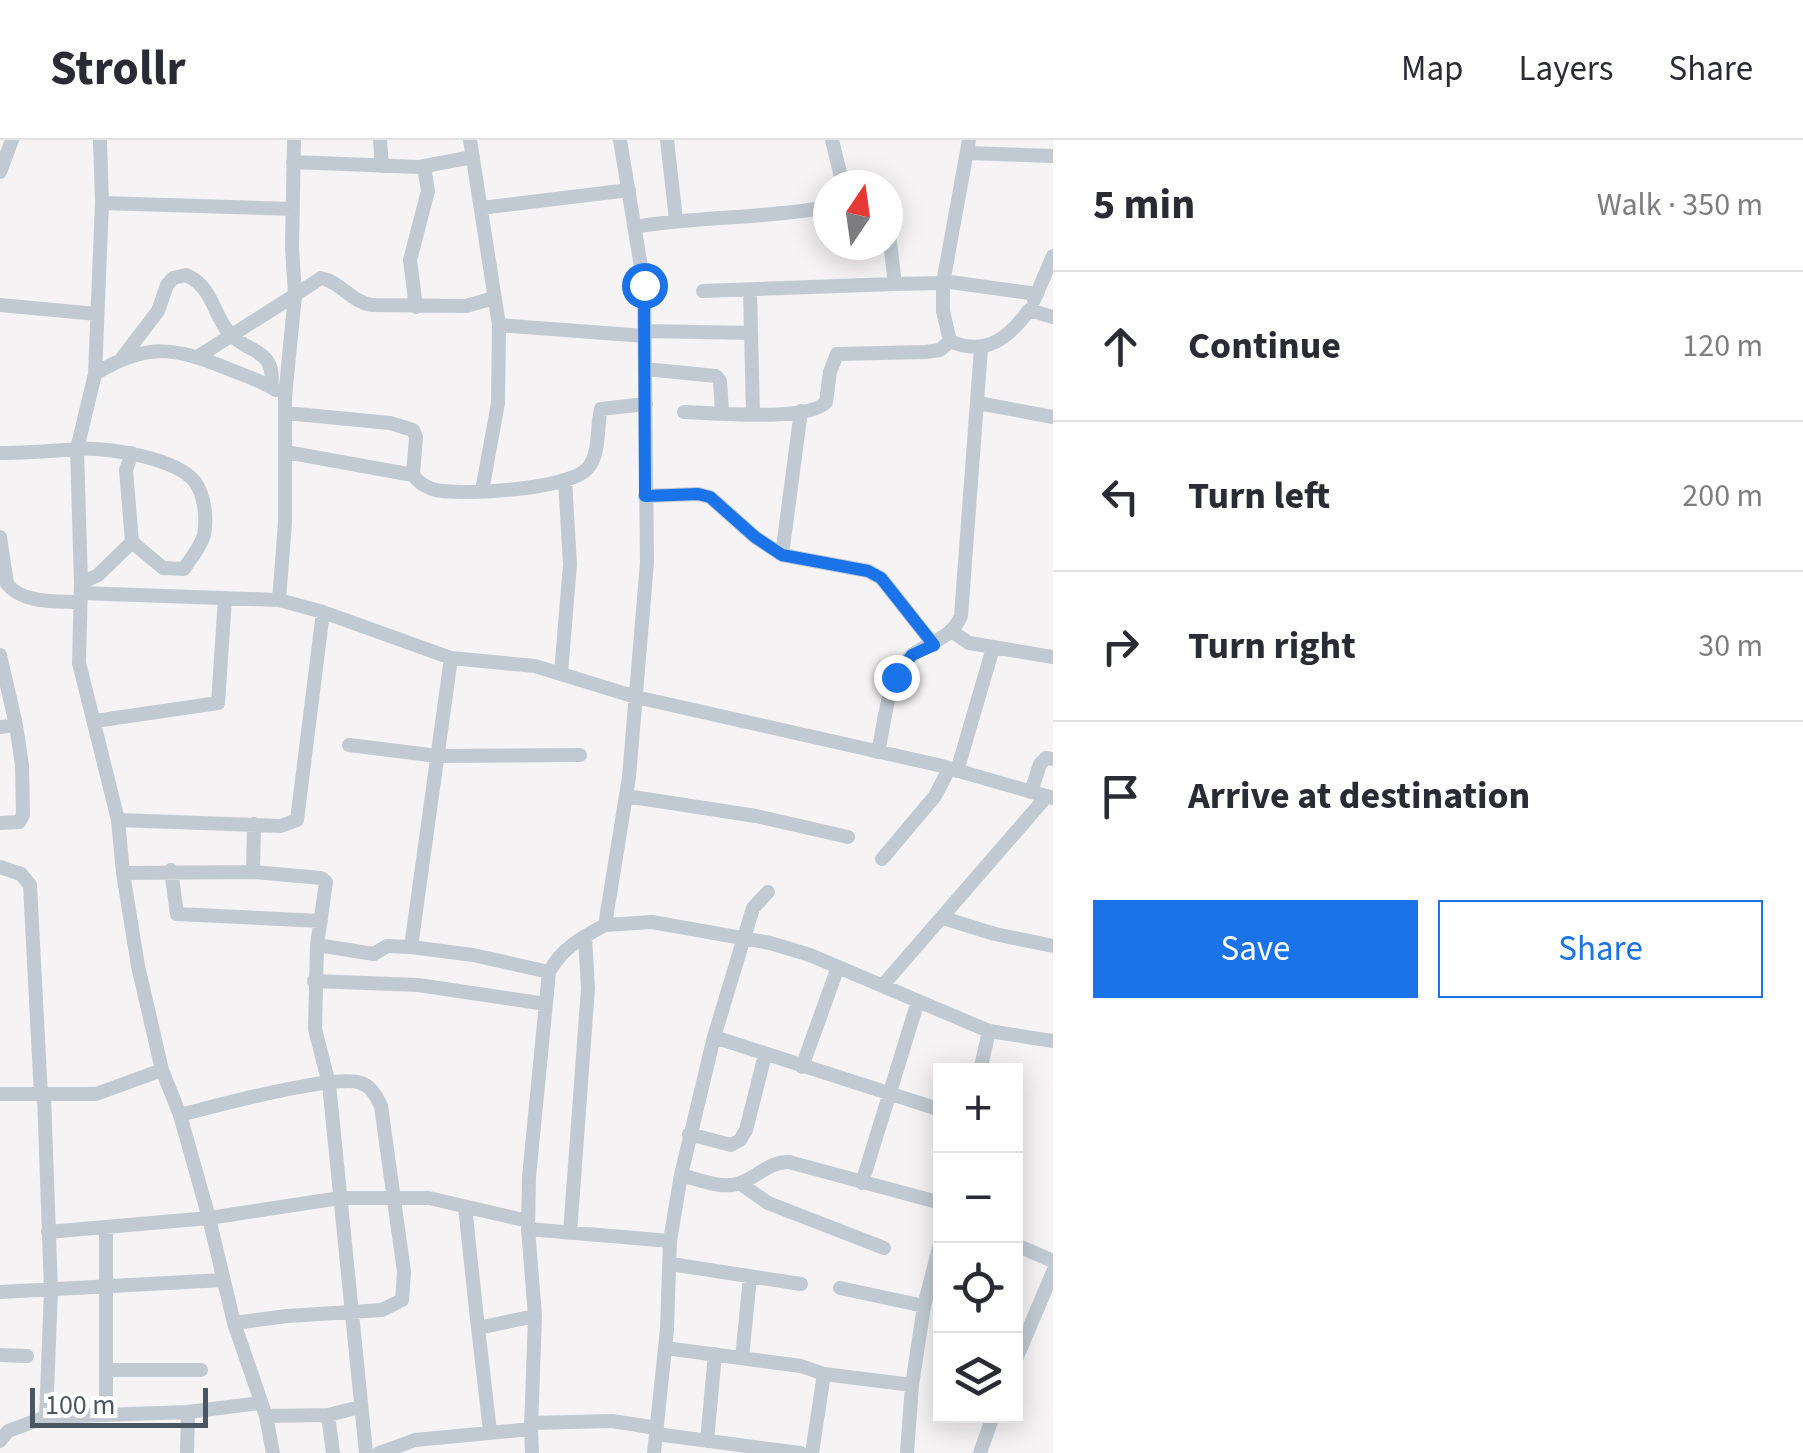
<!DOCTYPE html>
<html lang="en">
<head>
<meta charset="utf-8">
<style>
  body { margin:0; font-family:"Source Sans 3",sans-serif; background:#f2f2f3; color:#2b2b33 }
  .controls { position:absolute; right:30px; bottom:30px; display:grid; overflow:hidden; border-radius:0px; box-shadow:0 5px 25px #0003 }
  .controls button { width:90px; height:90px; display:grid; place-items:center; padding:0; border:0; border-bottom:2px solid #e1e1e2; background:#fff; color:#2b2b33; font:50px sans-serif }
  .compass { position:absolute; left:813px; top:30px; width:90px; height:90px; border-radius:50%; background:#fff; box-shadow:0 5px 25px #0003; rotate:13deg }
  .scale { position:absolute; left:30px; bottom:25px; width:178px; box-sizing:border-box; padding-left:10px; border:5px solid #4a5661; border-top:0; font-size:28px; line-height:35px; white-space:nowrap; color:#4a5661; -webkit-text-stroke:8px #fff; paint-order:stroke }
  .stop { position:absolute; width:30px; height:30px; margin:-22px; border:8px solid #1a73e8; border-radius:50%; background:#fff }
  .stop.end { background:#1a73e8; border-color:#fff; box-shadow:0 2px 10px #0008 }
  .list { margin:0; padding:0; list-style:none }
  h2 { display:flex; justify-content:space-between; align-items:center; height:130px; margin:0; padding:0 40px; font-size:42px }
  h2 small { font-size:32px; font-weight:400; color:#7c7c81 }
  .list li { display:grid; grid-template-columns:65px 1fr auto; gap:30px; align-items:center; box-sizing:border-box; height:150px; padding:0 40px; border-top:2px solid #e1e1e2 }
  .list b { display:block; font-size:38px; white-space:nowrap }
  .list em { font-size:32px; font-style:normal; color:#7c7c81 }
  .actions { display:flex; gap:20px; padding:30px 40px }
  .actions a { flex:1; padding:22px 0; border:2px solid #1a73e8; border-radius:0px; text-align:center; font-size:35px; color:#1a73e8 }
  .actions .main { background:#1a73e8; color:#fff }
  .icon { flex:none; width:55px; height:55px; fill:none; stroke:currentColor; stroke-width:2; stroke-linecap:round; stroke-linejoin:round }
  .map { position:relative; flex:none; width:1053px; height:1313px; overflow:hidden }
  header { display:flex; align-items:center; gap:60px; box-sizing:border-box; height:140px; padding:0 50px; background:#fff; border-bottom:2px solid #e1e1e2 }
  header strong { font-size:48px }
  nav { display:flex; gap:55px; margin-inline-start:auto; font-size:35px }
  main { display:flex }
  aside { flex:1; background:#fff }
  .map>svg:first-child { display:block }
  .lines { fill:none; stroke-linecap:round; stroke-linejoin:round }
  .street { stroke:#c1cad2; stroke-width:14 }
  .route { stroke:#1a73e8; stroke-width:12 }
</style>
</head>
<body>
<header>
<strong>Strollr</strong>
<nav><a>Map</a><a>Layers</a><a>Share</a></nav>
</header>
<main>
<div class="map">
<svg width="1053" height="1313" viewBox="0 0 1053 1313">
  <rect width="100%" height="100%" fill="#f5f3f3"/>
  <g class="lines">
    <path class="street" d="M100,0L102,63L95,234L77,309L81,443L79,523L118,680L123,733L138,826L162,930L180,975L209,1078L234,1183L266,1276L273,1313
      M294,0L292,107L295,155
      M380,0L382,26
      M470,0L499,185L498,263L482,351
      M667,0L676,80
      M832,0L843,45
      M968,13L1053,16
      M293,22L419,27L473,17
      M0,32L12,0
      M102,63L292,69
      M481,68L629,50
      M888,86L895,144L943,143V171L950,201C985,217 1009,198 1029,170L1053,177
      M634,87C699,76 764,79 828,67
      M943,141L1037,154
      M943,143L969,0
      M750,150L753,274
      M703,151L895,144
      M295,155L321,138C341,142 351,162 372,165L466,166L494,158
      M1034,160L1053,116
      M0,165L97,174
      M416,167L410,120L428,51L424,27
      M499,185L645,196
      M645,191L751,193
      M199,216L295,155L285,257V383L279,460
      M122,218L158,171L167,145L173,138L186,135C213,147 212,172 229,193C246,213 277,208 271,247
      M645,229L716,236L720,241L722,273
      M95,234C147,202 176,207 231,230C246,236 262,241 276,250
      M978,263L1053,277
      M684,272C713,273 809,282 826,262L830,232L837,214L925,212L940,210L950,201
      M286,273L390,283L413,290L416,297L413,335C418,342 424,346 432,349C458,357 569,349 587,329C601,314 596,288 601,269L646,264
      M286,312L413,335
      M0,313C26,313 52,311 78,309C107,307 177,318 195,342C205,356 207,379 204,395C201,407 190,419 184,429L163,428L132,402L98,435L81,443
      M132,313L126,330L132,402
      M645,356L698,354L710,357L755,397L782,415L868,431L881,438L934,505
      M0,397L7,444C23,464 57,461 80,462
      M782,415L801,271
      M81,453L279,460L323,472L451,518L411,807
      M951,491L969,503L1053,517
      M0,515L16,585
      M451,518L535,526L636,557L938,625L1053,658
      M561,533L570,424L565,340
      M95,581L218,563L225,458
      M0,587L16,585L22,625L23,675L19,682L0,683
      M349,605L438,616L580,615
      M878,612C885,583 887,534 912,515C930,502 952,498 961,476L981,208
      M957,631L993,508
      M1031,652L1040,624L1046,618L1053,619
      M626,656L756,676L848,697
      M118,680L281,686L297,680L323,472
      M254,684L253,732L321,738L326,742L317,805L374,814L387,806L411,807L473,815L549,832C562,808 581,798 605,785L629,637L647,423L644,145L620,0
      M882,719L935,656L949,629
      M0,727L21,734L30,745L41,956
      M171,730L177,774L321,781
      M123,733L253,732
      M943,778L995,794L1053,806
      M605,785L652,782L770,803L810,815L918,861L862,1043
      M317,805L315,889L329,944L366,1313
      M314,841L418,845L546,864
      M883,845L1047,656
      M918,861L989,891
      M714,897L941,970
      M802,927L838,827
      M980,931L989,891L1053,901
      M0,954H96L162,930
      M44,956L51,1150L46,1277
      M180,975C212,967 335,933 361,943C371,946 377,957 381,966L404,1132L402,1160L382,1170L287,1176L234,1183
      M689,994L731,1005L740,1000L746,990L765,915
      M681,1035L714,897L753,768L768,752
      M741,1044L768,1063L884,1108
      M465,1067L478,1188
      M528,1089L670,1101
      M48,1092L209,1078L340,1058H429L528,1081
      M570,1093L588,848L585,796
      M1016,1105L1053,1121
      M671,1124L801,1144
      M0,1152L223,1140
      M924,1166L941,1100
      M665,1208L801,1226L824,1234L912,1245L924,1166L840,1148
      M0,1215L27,1216
      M742,1218L750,1137
      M1016,1219L1053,1132
      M106,1230H201
      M106,1275V1087
      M328,1275L333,1313
      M266,1276L328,1275L360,1267
      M531,1283L612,1281L657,1288
      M531,1289L535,1176L528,1089L529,1037L549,832
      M490,1291L478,1188L535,1176
      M656,1294L800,1313
      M0,1301L8,1291L46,1277L188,1272L260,1263
      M707,1301L715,1214
      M187,1313L188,1272
      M379,1313L415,1300L531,1289L532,1313
      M654,1313L667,1189L670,1101L681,1035C697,1039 721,1049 737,1044C757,1039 766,1022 789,1022L941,1063
      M812,1313L824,1234
      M907,1313L912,1245
      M980,1313L993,1276"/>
  </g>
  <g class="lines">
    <path class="route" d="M644,145L645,356L698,354L710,357L755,397L782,415L868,431L881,438L934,505L912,515L896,537"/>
  </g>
</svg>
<div class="controls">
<button>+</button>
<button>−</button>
<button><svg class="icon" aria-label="locate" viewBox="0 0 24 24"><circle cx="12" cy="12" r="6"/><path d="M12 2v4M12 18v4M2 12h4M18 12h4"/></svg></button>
<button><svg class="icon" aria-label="layers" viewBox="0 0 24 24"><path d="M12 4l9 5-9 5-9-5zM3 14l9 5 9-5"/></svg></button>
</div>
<svg class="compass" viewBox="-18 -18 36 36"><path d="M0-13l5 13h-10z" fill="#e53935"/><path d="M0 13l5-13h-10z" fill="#7c7c81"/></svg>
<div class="scale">100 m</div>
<div class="stop" style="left:644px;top:145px"></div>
<div class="stop end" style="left:896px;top:537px"></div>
</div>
<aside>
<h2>5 min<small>Walk · 350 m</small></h2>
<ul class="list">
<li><svg class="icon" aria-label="ahead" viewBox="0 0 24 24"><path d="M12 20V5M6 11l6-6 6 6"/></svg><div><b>Continue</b></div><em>120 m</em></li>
<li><svg class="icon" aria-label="left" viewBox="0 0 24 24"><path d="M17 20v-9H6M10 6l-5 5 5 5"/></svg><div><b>Turn left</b></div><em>200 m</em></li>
<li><svg class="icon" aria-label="right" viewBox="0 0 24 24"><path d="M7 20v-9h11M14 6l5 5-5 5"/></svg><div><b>Turn right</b></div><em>30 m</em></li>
<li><svg class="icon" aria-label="arrive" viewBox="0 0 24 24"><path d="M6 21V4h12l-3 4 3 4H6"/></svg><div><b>Arrive at destination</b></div></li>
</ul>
<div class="actions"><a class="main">Save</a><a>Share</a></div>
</aside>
</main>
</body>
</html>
